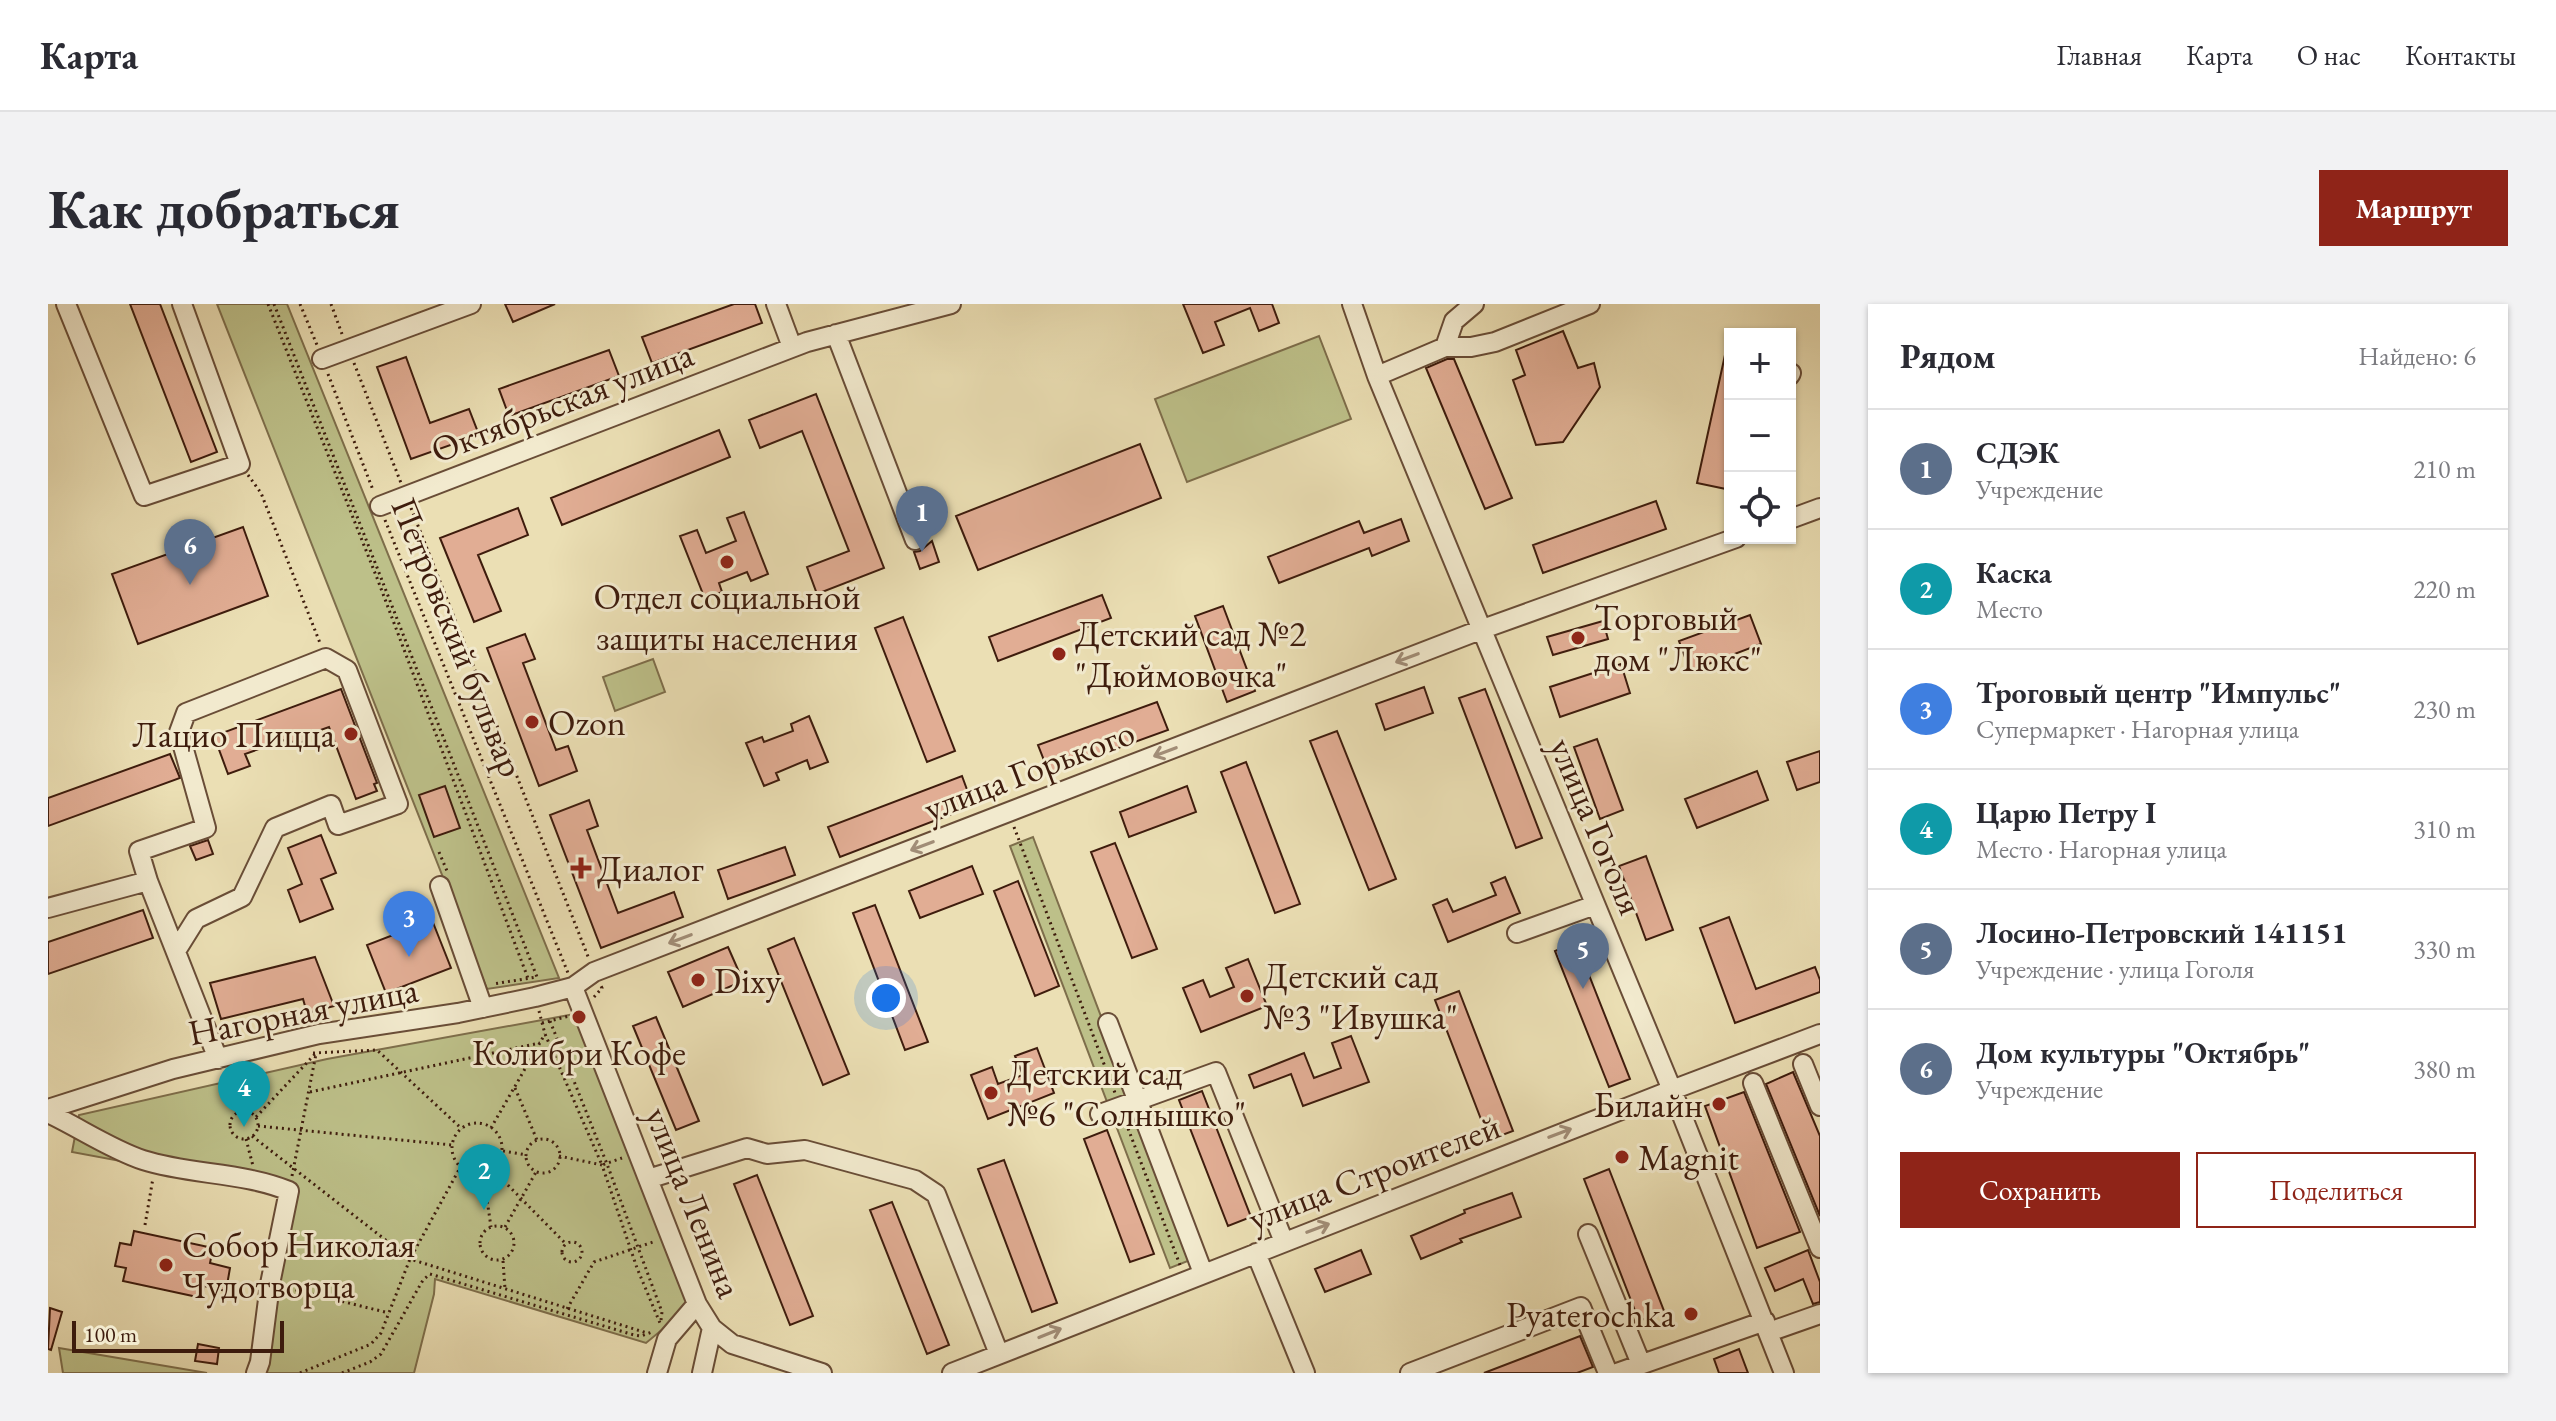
<!DOCTYPE html>
<html lang="ru">
<head>
<meta charset="utf-8">
<style>
  body { margin:0; font-family:"EB Garamond",serif; background:#f2f2f3; color:#2b2b33 }
  .controls { position:absolute; right:24px; top:24px; display:grid; overflow:hidden; border-radius:0px; box-shadow:0 2px 6px #0004 }
  .controls button { width:72px; height:72px; display:grid; place-items:center; padding:0; border:0; border-bottom:2px solid #e1e1e2; background:#fff; color:#2b2b33; font:40px sans-serif }
  .scale { position:absolute; left:24px; bottom:20px; width:212px; box-sizing:border-box; padding-left:8px; border:4px solid #3e1c0d; border-top:0; font-size:22px; line-height:28px; white-space:nowrap; color:#3e1c0d; -webkit-text-stroke:6px #f2eace; paint-order:stroke }
  .you { position:absolute; left:838px; top:694px; width:28px; height:28px; margin:-20px; border:6px solid #fff; border-radius:50%; background:#1a73e8; box-shadow:0 0 0 12px #1a73e833 }
  .badge { display:grid; place-items:center; width:52px; height:52px; border-radius:50%; background:#8f2418; color:#fff; font-size:26px; font-weight:700 }
  .pin { position:absolute; translate:-50% -66px; filter:drop-shadow(0 2px 4px #0008) }
  .pin::after { content:''; position:absolute; top:42px; width:28px; height:24px; background:inherit; clip-path:polygon(0 0,100% 0,50% 100%) }
  .list { margin:0; padding:0; list-style:none }
  h2 { display:flex; justify-content:space-between; align-items:center; height:104px; margin:0; padding:0 32px; font-size:34px }
  h2 small { font-size:26px; font-weight:400; color:#7c7c81 }
  .list li { display:grid; grid-template-columns:52px 1fr auto; gap:24px; align-items:center; box-sizing:border-box; height:120px; padding:0 32px; border-top:2px solid #e1e1e2 }
  .list b { display:block; font-size:30px; white-space:nowrap }
  .list p { margin:0; font-size:26px; white-space:nowrap; color:#7c7c81 }
  .list em { font-size:26px; font-style:normal; color:#7c7c81 }
  .actions { display:flex; gap:16px; padding:24px 32px }
  .actions a { flex:1; padding:18px 0; border:2px solid #8f2418; border-radius:0px; text-align:center; font-size:28px; color:#8f2418 }
  .actions .main { background:#8f2418; color:#fff }
  .icon { flex:none; width:44px; height:44px; fill:none; stroke:currentColor; stroke-width:2; stroke-linecap:round; stroke-linejoin:round }
  .map { position:relative; flex:none; width:1772px; height:1069px; overflow:hidden; border-radius:0px }
  header { display:flex; align-items:center; gap:48px; box-sizing:border-box; height:112px; padding:0 40px; background:#fff; border-bottom:2px solid #e1e1e2 }
  header strong { font-size:38px }
  nav { display:flex; gap:44px; margin-inline-start:auto; font-size:28px }
  .intro { display:flex; align-items:center; justify-content:space-between; box-sizing:border-box; height:192px; padding:0 48px }
  h1 { margin:0; font-size:56px }
  .button { padding:20px 36px; border-radius:0px; background:#8f2418; color:#fff; font-size:28px; font-weight:700 }
  main { display:flex; gap:48px; padding:0 48px }
  aside { flex:1; background:#fff; border-radius:0px; box-shadow:0 2px 6px #0004 }
  .map>svg:first-child { display:block }
  .green { fill:#bdc089; stroke:#7e6e4b; stroke-width:2 }
  .building { fill:#e1ad94; stroke:#3e1c0d; stroke-width:2 }
  .lines { fill:none; stroke-linecap:round; stroke-linejoin:round }
  .minor-casing { stroke:#694d37; stroke-width:22 }
  .path { stroke:#3e1c0d; stroke-width:3; stroke-dasharray:2 4; stroke-linecap:butt }
  .minor { stroke:#f2eace; stroke-width:18 }
  .oneway { stroke:#a18d77 }
  .poi-dot { fill:#8f2418; stroke:#f2eace; stroke-width:3 }
  .labels { text-anchor:middle; dominant-baseline:central; stroke-width:6; stroke-linejoin:round; paint-order:stroke }
  .street-label { font-size:36px; fill:#3e1c0d; stroke:#f2eace }
  .poi-label { font-size:36px; fill:#3e1c0d; stroke:#f2eace; text-anchor:start }
</style>
</head>
<body>
<header>
<strong>Карта</strong>
<nav><a>Главная</a><a>Карта</a><a>О нас</a><a>Контакты</a></nav>
</header>
<div class="intro"><h1>Как добраться</h1><a class="button">Маршрут</a></div>
<main>
<div class="map">
<svg width="1772" height="1069" viewBox="0 0 1772 1069">
  <rect width="100%" height="100%" fill="#ebdfb4"/>
  <filter id="stains"><feTurbulence type="fractalNoise" baseFrequency=".0025" numOctaves="4"/><feColorMatrix values="0 0 0 0 .2 0 0 0 0 .09 0 0 0 0 .02 0 0 0 .5 -.17"/></filter>
  <radialGradient id="worn" r=".72"><stop offset=".6" stop-color="#630" stop-opacity="0"/><stop offset="1" stop-color="#630" stop-opacity=".3"/></radialGradient>
  <path class="green" d="M169,0H239L511,674L439,685Z
    M1271,32L1303,115L1139,178L1107,95Z
    M605,355L617,388L567,407L555,373Z
    M985,533L1145,955L1122,964L962,542Z
    M527,710L644,1001L598,1039L387,975L386,990L366,1069H200L234,887L24,848L31,811L279,755Z
    M11,1044L159,1069H15Z"/>
  <path class="building" d="M82,0H112L169,148L143,158Z
    M457,0H507L465,18Z
    M686,0H707L714,19L604,59L594,33Z
    M1135,0H1224L1231,19L1211,27L1202,4L1167,18L1176,41L1155,49Z
    M1515,27L1530,64L1546,59L1552,83L1515,138L1488,141L1465,76L1477,71L1468,46Z
    M561,46L571,72L461,112L451,85Z
    M1677,51L1682,52V169L1678,185L1649,179Z
    M358,53L382,119L421,105L431,131L363,155L329,63Z
    M1399,55H1406L1464,194L1437,205L1378,64Z
    M768,90L836,264L769,290L759,263L801,247L754,127L712,144L701,116Z
    M671,126L682,153L514,221L503,194Z
    M1092,140L1113,194L930,266L908,212Z
    M1608,197L1618,225L1495,269L1485,241Z
    M470,204L480,231L430,251L453,307L426,318L392,234Z
    M696,208L720,270L703,277L699,268L671,279L674,288L657,295L632,232L649,226L658,249L688,237L679,214Z
    M1353,215L1361,237L1324,252L1321,244L1231,279L1220,253L1311,217L1316,229Z
    M195,223L220,292L90,340L64,270Z
    M884,237L891,258L872,265L866,248L872,247Z
    M1054,291L1063,314L950,357L941,333Z
    M1175,302L1207,387L1179,398L1147,312Z
    M1702,311L1713,340L1642,367L1631,337Z
    M855,313L907,447L879,458L827,324Z
    M1555,317L1560,335L1505,351L1499,333Z
    M477,330L487,355L475,359L508,446L520,442L529,467L491,482L439,344Z
    M1573,360L1582,389L1512,413L1502,383Z
    M1376,383L1385,409L1337,426L1328,400Z
    M293,385L329,479L326,480L329,487L308,495L281,423L258,431L260,436L245,441L242,434L197,450L202,462L180,470L166,432Z
    M1437,385L1494,534L1468,544L1411,394Z
    M1109,398L1120,426L1001,469L990,441Z
    M761,412L780,458L762,465L759,456L728,469L731,476L716,482L698,439L714,433L716,438L745,427L743,420Z
    M1289,427L1348,575L1321,586L1262,437Z
    M1549,435L1575,506L1552,515L1526,443Z
    M1772,447V478L1749,486L1739,458Z
    M122,450L132,474L0,522V494Z
    M1198,458L1252,600L1227,609L1173,468Z
    M1709,467L1720,496L1649,524L1637,495Z
    M914,472L925,502L792,553L780,523Z
    M397,482L412,524L386,533L371,491Z
    M1139,482L1148,508L1081,533L1072,508Z
    M541,496L550,522L539,526L570,609L626,588L635,613L553,644L502,511Z
    M273,531L288,569L273,575L285,605L252,618L240,586L254,580L240,544Z
    M160,536L165,550L148,556L142,542Z
    M1067,539L1109,645L1084,654L1043,548Z
    M737,543L747,571L680,595L670,566Z
    M1598,552L1625,626L1598,636L1571,562Z
    M924,562L935,590L872,614L861,587Z
    M1457,573L1472,609L1400,638L1385,601L1399,595L1405,608L1448,591L1443,579Z
    M970,577L1011,682L987,692L946,587Z
    M827,601L880,738L857,746L805,609Z
    M95,606L105,634L0,670V638Z
    M1681,613L1708,685L1767,663L1772,676V688L1687,719L1652,624Z
    M384,616L403,664L338,689L319,641Z
    M746,634L801,770L775,781L720,645Z
    M1528,638L1582,775L1561,783L1507,647Z
    M680,643L695,677L635,703L620,668Z
    M267,653L286,702L259,709L255,695L173,715L162,679Z
    M1200,655L1219,702L1153,728L1135,684L1155,676L1162,693L1186,683L1178,664Z
    M1411,687L1465,827L1441,836L1387,696Z
    M608,713L651,817L628,826L585,722Z
    M1303,732L1321,778L1255,802L1243,770L1206,784L1201,771L1256,749L1266,774L1293,764L1284,739Z
    M989,744L1006,789L940,815L923,771L944,763L950,780L975,771L967,752Z
    M1745,768L1772,832V912L1718,780Z
    M1154,787L1203,913L1180,922L1131,796Z
    M1696,788L1752,928L1709,944L1657,802Z
    M1059,826L1106,950L1082,958L1036,835Z
    M956,856L1009,999L984,1008L930,865Z
    M1561,865L1616,1007L1591,1017L1536,875Z
    M709,871L765,1012L742,1021L686,880Z
    M1464,889L1473,913L1412,935L1414,938L1373,955L1363,932L1417,909L1416,906Z
    M844,898L901,1041L879,1050L822,906Z
    M86,927L165,944L162,959L182,964L178,987L156,982L154,994L75,977L78,964L67,962L72,939L83,941Z
    M1313,946L1323,970L1277,988L1267,965Z
    M1760,946L1772,978V998L1765,1000L1755,975L1727,987L1717,964Z
    M2,1004L14,1008L3,1046L0,1045Z
    M1532,1032L1545,1063L1529,1069H1436Z
    M150,1040L171,1044L169,1060L147,1057Z
    M1691,1045L1700,1069H1671L1666,1055Z"/>
  <g class="lines">
    <g class="minor-casing">
      <path id="minor" d="M18,0L96,192L192,160L134,0
        M728,0L744,43
        M1304,0L1329,72L1624,786L1736,1069
        M788,30L867,236
        M1397,43L1406,17L1426,0
        M274,55L423,0
        M1742,71L1743,69
        M1329,72L1397,43H1423L1447,38L1542,0
        M332,202L759,38L903,0
        M1742,215L1772,204
        M100,577L91,547L158,524L131,428L138,409L278,354L299,366L350,500L290,521L283,501L227,524L194,593L148,615L128,647
        M392,582L435,704
        M0,604L100,577L170,755
        M1469,629L1547,601
        M525,683L627,944L649,1000L664,1024L684,1040L774,1069
        M1060,719L1155,969
        M1755,760L1772,802
        M1705,779L1772,944
        M0,805L125,765L271,730L410,709L487,693L525,683L546,668L1432,326L1688,234
        M0,809C30,823 64,846 95,856C142,871 195,868 241,887L222,980L212,1058L208,1069
        M1052,810L1168,768L1236,938
        M600,875L699,844L719,850L757,846L867,876L888,890L951,1050
        M1540,930L1593,1060
        M1208,949L1257,1069
        M1721,1028L1772,1010
        M609,1069L619,1035L649,1000
        M654,1069L664,1024
        M904,1069L1624,786L1772,730
        M1362,1069L1533,1003L1560,1069
        M1569,1069L1717,1017"/>
    </g>
    <path class="path" d="M220,0L329,274L481,677
      M226,0L489,673L445,680
      M252,0L269,41
      M283,0L294,30
      M306,59L353,179
      M280,70L325,186
      M200,171L213,189L272,339
      M363,204L541,655
      M337,216L520,669
      M966,523L1067,789
      M391,548L399,567
      M546,693L554,684L552,680
      M491,707L497,730L554,861L574,854
      M502,717L559,860L614,1008L613,1016
      M494,719L521,712
      M265,749L329,746L414,825
      M176,770L190,808
      M467,784L489,836
      M262,788L492,739
      M182 821a14 14 0 1 1 28 0a14 14 0 1 1-28 0Z
      M208,813L268,749
      M1078,819L1132,961
      M404 844a25 25 0 1 1 50 0a25 25 0 1 1-50 0Z
      M210,822L404,841
      M443,824L497,730
      M204,832L362,955L599,1029
      M198,835L205,862
      M478 852a17 17 0 1 1 34 0a17 17 0 1 1-34 0Z
      M455,847L479,851
      M511,852L554,861L589,964L612,1019
      M443,864L517,939
      M435,868L443,923
      M244,872L268,750
      M97,921L105,874
      M432 939a17 17 0 1 1 34 0a17 17 0 1 1-34 0Z
      M457,923L488,868
      M514 948a10 10 0 1 1 20 0a10 10 0 1 1-20 0Z
      M455,957L457,985
      M236,983L341,1009
      M519,1005L546,958L608,937
      M252,1069L323,1040L333,1029L362,955L413,862
      M294,1069L322,1058L333,1050L375,976L382,970L586,1031L593,1032L604,1028"/>
    <use href="#minor" class="minor"/>
  </g>
  <defs><path id="oneway-shaft" d="M-6 0H5M1.5-3L5.5 0L1.5 3" fill="none" stroke-width="1.6" stroke-linecap="round" stroke-linejoin="round" transform="scale(2)"/></defs>
  <g class="oneway">
    <use href="#oneway-shaft" transform="translate(1359 354) rotate(159)"/>
    <use href="#oneway-shaft" transform="translate(1117 448) rotate(159)"/>
    <use href="#oneway-shaft" transform="translate(874 542) rotate(159)"/>
    <use href="#oneway-shaft" transform="translate(632 635) rotate(159)"/>
    <use href="#oneway-shaft" transform="translate(1512 829) rotate(-21)"/>
    <use href="#oneway-shaft" transform="translate(1270 924) rotate(-21)"/>
    <use href="#oneway-shaft" transform="translate(1002 1029) rotate(-22)"/>
  </g>
  <g class="poi-dot">
    <circle cx="679" cy="258" r="8"/>
    <circle cx="1530" cy="334" r="8"/>
    <circle cx="1011" cy="350" r="8"/>
    <circle cx="484" cy="418" r="8"/>
    <circle cx="303" cy="430" r="8"/>
    <path d="M529 552h8v8h8v8h-8v8h-8v-8h-8v-8h8z"/>
    <circle cx="650" cy="676" r="8"/>
    <circle cx="1199" cy="692" r="8"/>
    <circle cx="531" cy="713" r="8"/>
    <circle cx="943" cy="789" r="8"/>
    <circle cx="1671" cy="800" r="8"/>
    <circle cx="1574" cy="853" r="8"/>
    <circle cx="118" cy="961" r="8"/>
    <circle cx="1643" cy="1010" r="8"/>
  </g>
  <g class="labels">
    <g class="street-label">
      <text transform="translate(514 98) rotate(-21)">Октябрьская улица</text>
      <text transform="translate(410 333) rotate(68)">Петровский бульвар</text>
      <text transform="translate(981 466) rotate(-21)">улица Горького</text>
      <text transform="translate(1549 522) rotate(67)">улица Гоголя</text>
      <text transform="translate(255 707) rotate(-11)">Нагорная улица</text>
      <text transform="translate(1326 868) rotate(-21)">улица Строителей</text>
      <text transform="translate(646 898) rotate(68)">улица Ленина</text>
    </g>
    <g class="poi-label">
      <text x="679" y="292" text-anchor="middle">Отдел социальной<tspan x="679" dy="41">защиты населения</tspan></text>
      <text x="1546" y="313">Торговый<tspan x="1546" dy="41">дом "Люкс"</tspan></text>
      <text x="1027" y="329">Детский сад №2<tspan x="1027" dy="41">"Дюймовочка"</tspan></text>
      <text x="500" y="418">Ozon</text>
      <text x="287" y="430" text-anchor="end">Лацио Пицца</text>
      <text x="549" y="564">Диалог</text>
      <text x="1215" y="671">Детский сад<tspan x="1215" dy="41">№3 "Ивушка"</tspan></text>
      <text x="666" y="676">Dixy</text>
      <text x="531" y="748" text-anchor="middle">Колибри Кофе</text>
      <text x="959" y="768">Детский сад<tspan x="959" dy="41">№6 "Солнышко"</tspan></text>
      <text x="1655" y="800" text-anchor="end">Билайн</text>
      <text x="1590" y="853">Magnit</text>
      <text x="134" y="940">Собор Николая<tspan x="134" dy="41">Чудотворца</tspan></text>
      <text x="1627" y="1010" text-anchor="end">Pyaterochka</text>
    </g>
  </g>
  <rect width="100%" height="100%" filter="url(#stains)"/>
  <rect width="100%" height="100%" fill="url(#worn)"/>
</svg>
<div class="controls">
<button>+</button>
<button>−</button>
<button><svg class="icon" aria-label="locate" viewBox="0 0 24 24"><circle cx="12" cy="12" r="6"/><path d="M12 2v4M12 18v4M2 12h4M18 12h4"/></svg></button>
</div>
<div class="scale">100 m</div>
<div class="you"></div>
<div class="pin badge" style="left:874px;top:248px;background:#5c6f8a">1</div>
<div class="pin badge" style="left:436px;top:906px;background:#0f9aa8">2</div>
<div class="pin badge" style="left:361px;top:653px;background:#3f7fe0">3</div>
<div class="pin badge" style="left:196px;top:823px;background:#0f9aa8">4</div>
<div class="pin badge" style="left:1535px;top:685px;background:#5c6f8a">5</div>
<div class="pin badge" style="left:142px;top:281px;background:#5c6f8a">6</div>
</div>
<aside>
<h2>Рядом<small>Найдено: 6</small></h2>
<ul class="list">
<li><span class="badge" style="background:#5c6f8a">1</span><div><b>СДЭК</b><p>Учреждение</p></div><em>210 m</em></li>
<li><span class="badge" style="background:#0f9aa8">2</span><div><b>Каска</b><p>Место</p></div><em>220 m</em></li>
<li><span class="badge" style="background:#3f7fe0">3</span><div><b>Троговый центр &quot;Импульс&quot;</b><p>Супермаркет · Нагорная улица</p></div><em>230 m</em></li>
<li><span class="badge" style="background:#0f9aa8">4</span><div><b>Царю Петру I</b><p>Место · Нагорная улица</p></div><em>310 m</em></li>
<li><span class="badge" style="background:#5c6f8a">5</span><div><b>Лосино-Петровский 141151</b><p>Учреждение · улица Гоголя</p></div><em>330 m</em></li>
<li><span class="badge" style="background:#5c6f8a">6</span><div><b>Дом культуры &quot;Октябрь&quot;</b><p>Учреждение</p></div><em>380 m</em></li>
</ul>
<div class="actions"><a class="main">Сохранить</a><a>Поделиться</a></div>
</aside>
</main>
</body>
</html>
